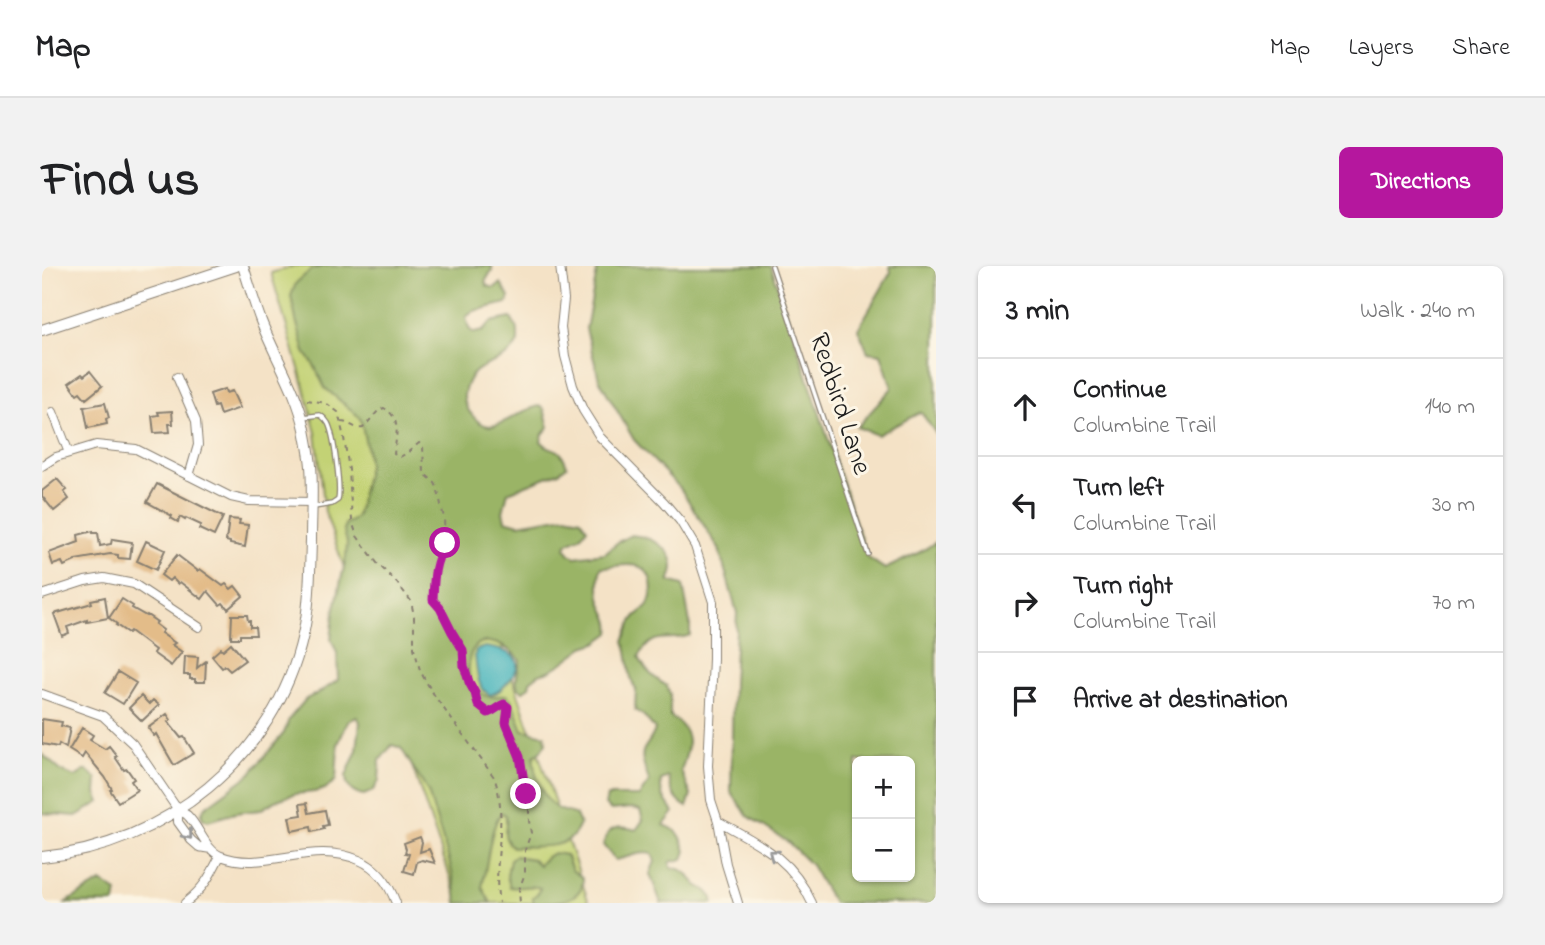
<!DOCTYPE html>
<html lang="en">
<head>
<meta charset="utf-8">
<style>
  body { margin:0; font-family:"Indie Flower",sans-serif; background:#f2f2f2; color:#202124 }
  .controls { position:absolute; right:21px; bottom:21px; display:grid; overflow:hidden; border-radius:10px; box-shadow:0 2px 5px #0004 }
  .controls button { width:63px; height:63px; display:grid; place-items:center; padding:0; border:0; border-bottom:2px solid #e0e0e0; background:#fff; color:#202124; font:35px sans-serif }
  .stop { position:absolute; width:21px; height:21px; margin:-16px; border:5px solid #b5179e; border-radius:50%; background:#fff }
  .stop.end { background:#b5179e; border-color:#fff; box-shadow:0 2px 7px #0008 }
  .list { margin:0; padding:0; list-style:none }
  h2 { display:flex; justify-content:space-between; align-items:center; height:91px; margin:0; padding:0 28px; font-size:30px }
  h2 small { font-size:23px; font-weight:400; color:#757577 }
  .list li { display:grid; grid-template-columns:46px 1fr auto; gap:21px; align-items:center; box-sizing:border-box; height:98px; padding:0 28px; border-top:2px solid #e0e0e0 }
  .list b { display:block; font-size:26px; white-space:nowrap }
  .list p { margin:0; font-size:23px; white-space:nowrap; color:#757577 }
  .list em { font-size:23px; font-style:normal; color:#757577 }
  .icon { flex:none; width:38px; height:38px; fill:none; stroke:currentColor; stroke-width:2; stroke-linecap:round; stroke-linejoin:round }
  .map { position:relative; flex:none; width:894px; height:637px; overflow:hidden; border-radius:10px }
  header { display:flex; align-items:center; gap:42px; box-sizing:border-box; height:98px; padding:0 35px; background:#fff; border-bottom:2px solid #e0e0e0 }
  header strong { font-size:33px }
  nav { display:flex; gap:38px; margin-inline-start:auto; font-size:24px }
  .intro { display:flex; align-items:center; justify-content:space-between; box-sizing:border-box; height:168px; padding:0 42px }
  h1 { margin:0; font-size:49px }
  .button { padding:18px 32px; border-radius:10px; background:#b5179e; color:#fff; font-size:24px; font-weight:700 }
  main { display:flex; gap:42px; padding:0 42px }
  aside { flex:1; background:#fff; border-radius:10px; box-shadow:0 2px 5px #0004 }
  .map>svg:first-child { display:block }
  .green { fill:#c3d274; stroke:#707748; stroke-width:2 }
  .forest { fill:#9ab466; stroke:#5b6841; stroke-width:2; fill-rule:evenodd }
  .water { fill:#44b4bc; stroke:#30686c; stroke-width:2 }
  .building { fill:#e3bc89 }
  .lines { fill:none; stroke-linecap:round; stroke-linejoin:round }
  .service-casing { stroke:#887f71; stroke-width:6 }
  .minor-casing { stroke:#887f71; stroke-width:10 }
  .tertiary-casing { stroke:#887f71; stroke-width:12 }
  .path { stroke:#887f71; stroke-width:2; stroke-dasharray:5 5; stroke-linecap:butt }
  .service { stroke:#fff; stroke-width:3.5 }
  .minor { stroke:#fff; stroke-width:8 }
  .tertiary { stroke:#fff; stroke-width:10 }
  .oneway { stroke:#999 }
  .route { stroke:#b5179e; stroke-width:9 }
  .labels { text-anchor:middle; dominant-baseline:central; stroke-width:6; stroke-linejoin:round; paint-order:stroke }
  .street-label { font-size:28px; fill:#1c1c1c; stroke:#fcf5e5 }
</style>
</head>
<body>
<header>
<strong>Map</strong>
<nav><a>Map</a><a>Layers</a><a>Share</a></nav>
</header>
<div class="intro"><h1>Find us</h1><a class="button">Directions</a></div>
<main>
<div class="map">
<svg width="894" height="637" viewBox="0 0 894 637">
  <rect width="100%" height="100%" fill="#fcf5e5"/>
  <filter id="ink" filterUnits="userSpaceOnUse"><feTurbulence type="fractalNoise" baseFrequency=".0143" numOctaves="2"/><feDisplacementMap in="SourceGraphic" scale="14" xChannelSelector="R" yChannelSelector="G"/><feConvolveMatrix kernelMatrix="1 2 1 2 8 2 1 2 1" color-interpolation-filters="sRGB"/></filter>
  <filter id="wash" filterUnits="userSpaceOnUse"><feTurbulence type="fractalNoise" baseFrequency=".00686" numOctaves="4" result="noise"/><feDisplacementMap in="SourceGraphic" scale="28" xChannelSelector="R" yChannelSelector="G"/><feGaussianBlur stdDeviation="1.57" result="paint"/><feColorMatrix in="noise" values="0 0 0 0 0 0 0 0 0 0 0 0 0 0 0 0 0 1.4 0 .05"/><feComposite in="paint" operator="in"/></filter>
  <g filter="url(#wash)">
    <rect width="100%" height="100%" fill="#f4e2c6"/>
    <path class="green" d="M252,0H331L547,637H417L283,246L274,167L263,123L229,7Z"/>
    <path class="forest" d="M283,0H450V4L443,16L445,20L452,22L459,17L467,31L465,37L432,45L424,51L427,63L432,67L441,65L449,56L469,52L476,65V76C461,104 431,91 423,124C420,133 424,142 430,149C446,169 458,157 477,148C483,144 490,142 497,140L502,143L507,161L501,168L499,175C511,189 516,175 525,200L517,206L466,226L461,246L463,254L477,258L524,250L539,253L545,262L538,271L526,277L523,282L528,288L533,291L563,287L576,276L589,269C614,271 641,288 627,315L641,319L648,357V369C625,378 613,362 597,391C603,405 612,412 625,420L628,429V450C653,466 647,481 639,505L649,529L645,541C633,535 628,523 627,511L619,514C617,528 624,535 632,546L622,559C638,565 639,570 644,585L641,593L628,596L629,602L638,603L644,607L655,619L665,625L671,632V637H619L608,608L613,595L610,588C596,585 586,592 573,594L561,579C566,559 577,559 594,564L601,554L598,544L590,542L569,544L563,539L565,530H597L607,516C605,506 597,492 602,483C607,475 611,471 613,463L602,450L593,444L594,423C584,410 589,390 582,375C585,366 588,357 594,350C598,346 604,343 606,339C610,331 611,320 608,312C601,292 576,301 559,301C556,311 556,331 561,340C565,350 570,355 568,367L554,377L542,381L519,398L507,405L497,408L488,415L487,421L481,425L476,422L474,414L478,394C469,382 440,365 430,385C425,394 427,409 428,419C443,431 445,433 464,429L469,433L481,464L503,469L504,477L498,486L492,490C490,504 501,533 513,541C519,545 528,546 534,549L538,558C528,587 495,579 471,581C456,569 468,561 463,548L459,547C448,560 445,602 440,621L449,637H415L413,619L407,594L386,526L359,482L350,479L338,494L337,515L331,525L322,529L313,527L309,524L305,518L304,510L315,484L318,456L315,451L306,455L296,478L294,514L283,523L272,526L253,528L235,534L218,544L193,547L166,555L161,553L159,549L162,542L208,508L242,467L247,453L264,433L280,425L296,414L295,387L289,373L292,347L304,291L305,276L302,266L303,258L310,255L315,250L326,200L325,184L319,154L314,148L283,122L272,99L263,86L254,54L249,30L254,17L263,9L271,3Z
      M556,0H729L825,291L843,303L878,286L894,276V637H791L769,599L746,576L706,550L689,526L691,416L695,347L677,283L638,222L592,174L557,113L544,63ZM815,495H868V611H815Z
      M848,0H894V168L879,146L835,169L815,161L850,122L839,88L826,86L816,63L849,6Z
      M0,488L19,505L33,511L44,504L55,513L54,527L58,536L34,550L0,547Z
      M512,587L524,589L530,604L541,612C542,637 509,637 491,637V631L496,627L498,622C488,618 478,623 468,621L465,610L468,593L473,590L491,593L497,599L504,591Z
      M59,616L75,626L73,637H23Z"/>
    <path class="water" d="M443,381C465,384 488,391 467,415C461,422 456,427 448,429C434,422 435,403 433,389L434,384Z"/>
    <g id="blocks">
      <path class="building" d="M48,105L60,120L44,133L38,126L35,128L27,117L40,108L42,110Z
        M183,123L184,127L190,125L198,142L178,149L175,140L172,141L168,128Z
        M63,137L67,152L64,153L65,158L46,162L42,141Z
        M130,145L131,158H127L128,166L112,167L110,150L117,149L116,146Z
        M15,213L25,224L22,226L27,233L12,245L0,230V225Z
        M115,218L181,251L172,270L157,263L159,259L144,252L143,254L138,251L136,256L129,252L130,250L105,236Z
        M187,253L198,254L197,258L206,259L203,281L188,278V276L184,275Z
        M51,265V267H56L58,280L69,278L70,273L90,276L88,293L76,292V289L68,288L33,294V295L22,300L20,296L11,299L7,287L37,276L36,269Z
        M104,275L123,284L114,304L95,295Z
        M135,289L156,305L158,303L181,320L184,318L189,323L193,320L201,330L186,343L181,337L178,339L166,325L160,333L138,316L136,318L130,312L127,315L119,309Z
        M63,331L66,352L45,356V354L25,361L27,367L20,370L12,348L50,337L49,334Z
        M80,333L91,340L90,342L104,350L105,349L115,356L113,358L121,364L119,367L133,377L130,379L140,386L129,400L111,387L113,384L88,365L86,367L74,359L75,358L67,352Z
        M190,349H205L206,355H208V361H213L214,369H198V372H189Z
        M189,377L203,394L188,405L183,400L180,402L170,390L179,382L181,384Z
        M143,390L156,391L155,402L164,395L163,416H153V413H148V409H142Z
        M76,406L94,417L81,438L63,427Z
        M99,430L107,438L111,434L117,439L100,455L87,442Z
        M125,448L129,454L126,456L139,472L142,471L152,487L132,499L114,468L112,470L106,462Z
        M0,453L20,456L19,460L28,462L24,482L17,478L16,481L0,478Z
        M40,462L51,469L48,474L63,483L67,480L75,490L73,491L82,504L85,503L92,513L89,515L95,524L76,536L68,524L70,523L63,511L43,487L40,492L27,484Z
        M265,537L267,547L283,544L286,559L281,560L282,563L270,566L269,561L250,565L247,551L260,549L258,538Z
        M378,571L380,576L378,586L387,583L393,597L380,594L375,596L372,608L362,605L367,588L363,587L364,583L362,577Z"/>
    </g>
  </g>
  <g filter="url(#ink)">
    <use href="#blocks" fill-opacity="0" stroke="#887f71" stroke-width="2"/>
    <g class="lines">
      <g class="service-casing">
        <path id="service" d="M730,0L826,288
          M261,151L278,149C282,152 283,152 286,157C292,168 299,222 296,234L290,238L272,241"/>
      </g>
      <g class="minor-casing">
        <path id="minor" d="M518,0L522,33L519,62L523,90L531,120L541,144L558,171L622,236L638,255L653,280L671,336V393L666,500L669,534L676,555L684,598L696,637
          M135,111L154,155L156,179L147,210
          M11,146L27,187
          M0,200L14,191L54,179L94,183L189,231L207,235L270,236
          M0,329L43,315L62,312L92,318L157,361
          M0,428L61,450L91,478L136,544C137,545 144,548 145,549C157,560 164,585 179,590C223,607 270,573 317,594C336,602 347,618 354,637
          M136,544V556L149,574L157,581L169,583
          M676,555C717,578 749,591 770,637
          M143,637C162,622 167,612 178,590"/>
      </g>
      <g class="tertiary-casing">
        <path id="tertiary" d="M0,64L194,0
          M0,591C122,580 234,491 261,369C268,338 268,306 269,274C269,250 271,224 269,200C268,188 265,175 263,163C255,125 233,91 219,55C212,37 207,18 201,0"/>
      </g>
      <path class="path" d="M265,134L284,137L296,146L302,172L307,204L310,255L315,270L335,297L355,317L369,335L372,350V382L378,404L383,414L394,432L452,511C467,551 450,596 457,637
        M299,156C308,156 313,164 321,162L337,144L342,142C360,152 354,171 352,188L358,191L365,187L377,177L381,179L382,207L393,217L395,221L402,252L403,277L397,290L391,308V334L398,342L410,366L421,384L422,399L427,416L433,427L435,437L441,444L446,447C453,445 456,440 462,438L466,441L464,457L479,491L484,532L487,542V555L489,567L483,584V607L477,624L478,637"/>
      <use href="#service" class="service"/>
      <use href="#minor" class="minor"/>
      <use href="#tertiary" class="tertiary"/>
    </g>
    <defs><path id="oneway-chevron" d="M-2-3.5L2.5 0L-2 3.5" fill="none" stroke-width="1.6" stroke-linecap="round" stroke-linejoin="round" transform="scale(1.75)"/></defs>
    <g class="oneway">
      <use href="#oneway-chevron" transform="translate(146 569) rotate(50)"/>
      <use href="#oneway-chevron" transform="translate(731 588) rotate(-143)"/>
    </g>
  </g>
  <g class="lines" filter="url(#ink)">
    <path class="route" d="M403,277C392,299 392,310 391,334L398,342L410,366L421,384L422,400L427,416L433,427L436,439L446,447C453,445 456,440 462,438L466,441L464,457L478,491L484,528"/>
  </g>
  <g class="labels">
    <g class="street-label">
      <text transform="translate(797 138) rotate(72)">Redbird Lane</text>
    </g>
  </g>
</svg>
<div class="controls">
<button>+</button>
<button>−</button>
</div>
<div class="stop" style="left:403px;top:277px"></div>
<div class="stop end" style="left:484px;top:528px"></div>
</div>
<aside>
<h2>3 min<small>Walk · 240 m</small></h2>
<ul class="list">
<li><svg class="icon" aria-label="ahead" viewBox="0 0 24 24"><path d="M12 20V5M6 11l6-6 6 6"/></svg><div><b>Continue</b><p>Columbine Trail</p></div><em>140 m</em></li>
<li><svg class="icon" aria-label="left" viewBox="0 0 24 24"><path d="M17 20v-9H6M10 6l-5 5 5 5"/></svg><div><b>Turn left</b><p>Columbine Trail</p></div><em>30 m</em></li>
<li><svg class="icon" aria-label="right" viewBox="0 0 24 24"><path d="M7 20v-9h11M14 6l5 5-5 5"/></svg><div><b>Turn right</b><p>Columbine Trail</p></div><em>70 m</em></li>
<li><svg class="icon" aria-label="arrive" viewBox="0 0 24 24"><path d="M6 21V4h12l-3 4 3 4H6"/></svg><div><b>Arrive at destination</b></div></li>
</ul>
</aside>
</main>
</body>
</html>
